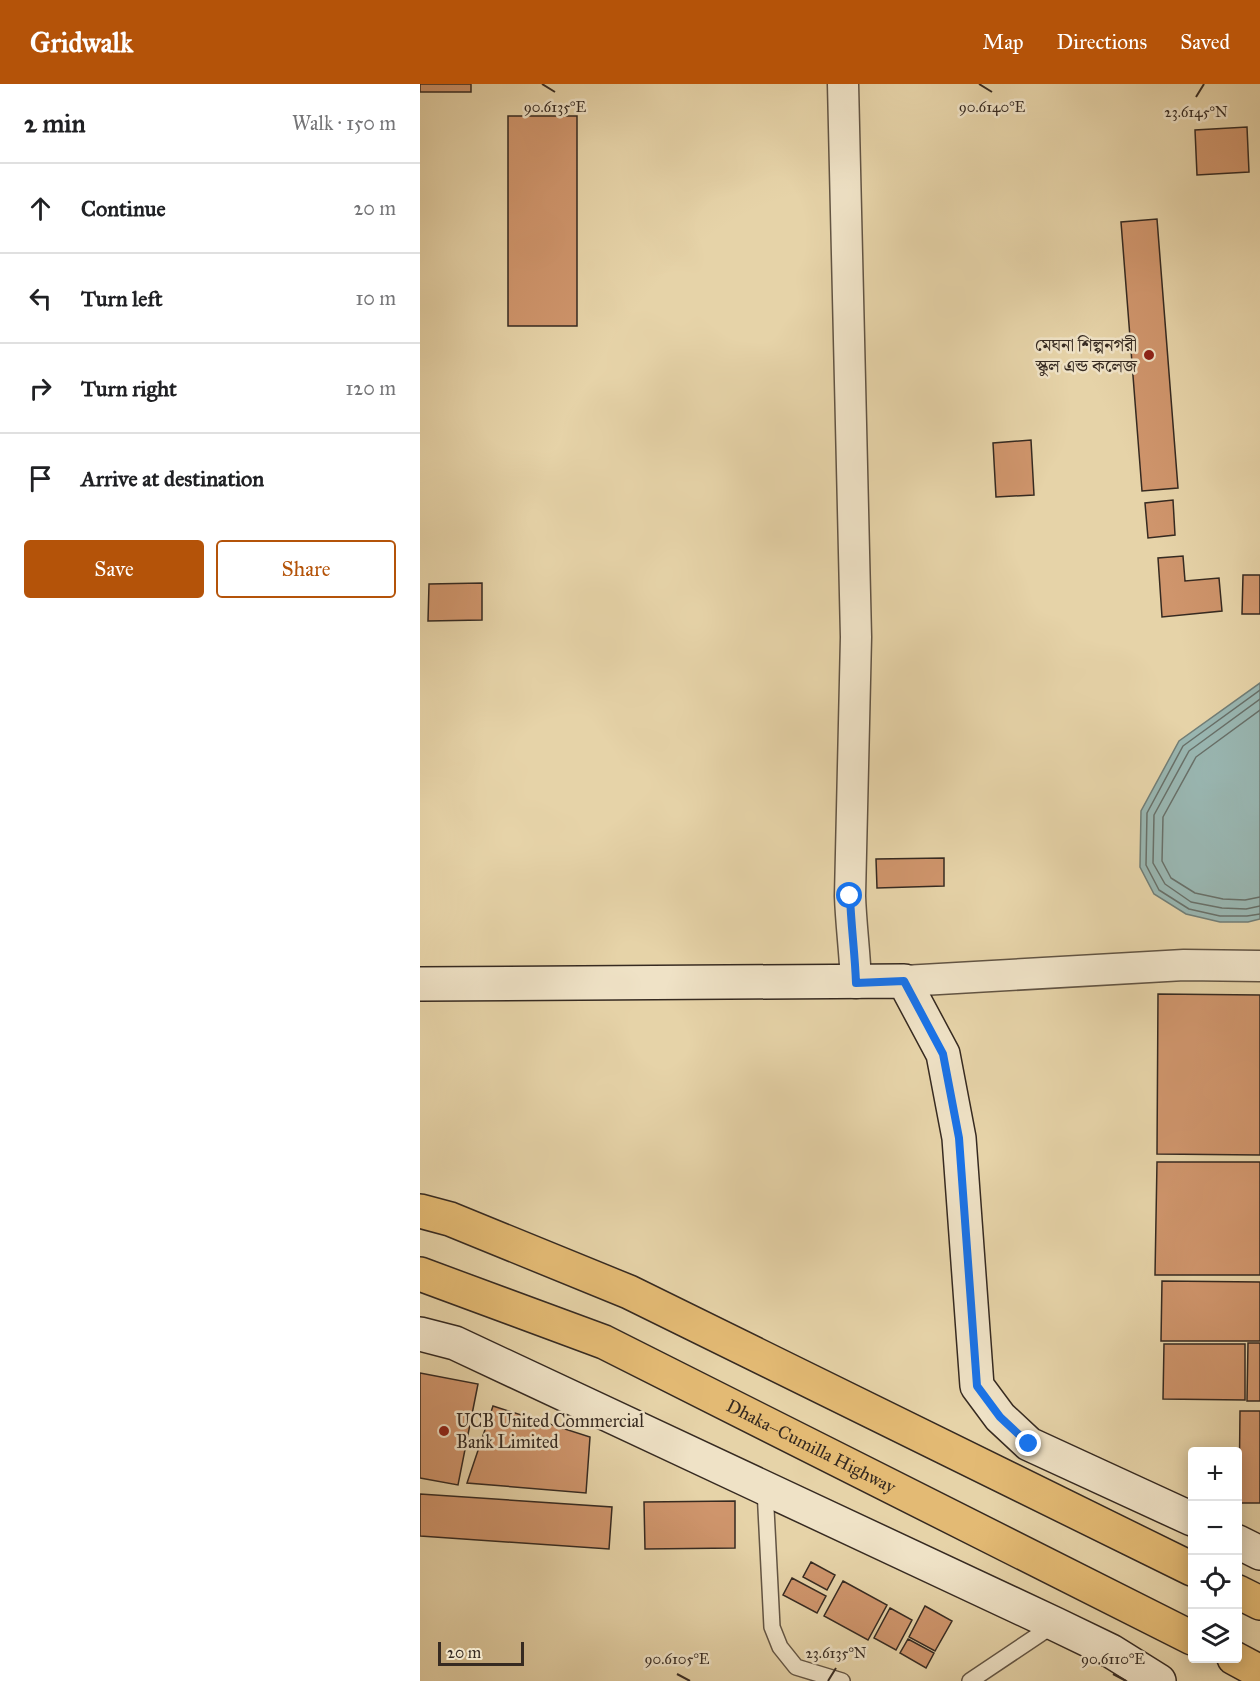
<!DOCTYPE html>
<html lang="en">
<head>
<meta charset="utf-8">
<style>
  body { margin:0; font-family:"IM FELL Great Primer","Noto Serif Bengali",serif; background:#f6f6f6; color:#202124 }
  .controls { position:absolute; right:18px; bottom:18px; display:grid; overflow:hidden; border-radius:6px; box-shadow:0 3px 15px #0003 }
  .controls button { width:54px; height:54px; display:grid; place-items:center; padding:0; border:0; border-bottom:2px solid #e0e0e0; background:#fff; color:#202124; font:30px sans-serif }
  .scale { position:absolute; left:18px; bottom:15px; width:86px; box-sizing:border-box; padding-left:6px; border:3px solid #362a21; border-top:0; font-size:16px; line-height:21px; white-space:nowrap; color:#362a21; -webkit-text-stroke:4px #efe2c6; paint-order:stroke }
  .stop { position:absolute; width:18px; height:18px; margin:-14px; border:4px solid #1a73e8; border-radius:50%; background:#fff }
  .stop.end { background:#1a73e8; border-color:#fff; box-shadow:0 2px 6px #0008 }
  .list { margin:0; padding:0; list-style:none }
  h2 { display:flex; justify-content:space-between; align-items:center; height:78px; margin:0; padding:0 24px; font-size:26px }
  h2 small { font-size:20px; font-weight:400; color:#757577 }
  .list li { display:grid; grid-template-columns:39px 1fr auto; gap:18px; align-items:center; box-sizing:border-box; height:90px; padding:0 24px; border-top:2px solid #e0e0e0 }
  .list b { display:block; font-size:22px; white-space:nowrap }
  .list em { font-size:20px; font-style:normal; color:#757577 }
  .actions { display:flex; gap:12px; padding:18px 24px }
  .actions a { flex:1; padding:14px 0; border:2px solid #b45309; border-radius:6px; text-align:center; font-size:21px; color:#b45309 }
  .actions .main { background:#b45309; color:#fff }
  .icon { flex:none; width:33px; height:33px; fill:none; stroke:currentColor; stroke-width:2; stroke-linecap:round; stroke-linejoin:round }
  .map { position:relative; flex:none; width:840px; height:1597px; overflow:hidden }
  header { display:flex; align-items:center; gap:36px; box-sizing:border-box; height:84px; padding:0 30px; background:#b45309; color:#fff }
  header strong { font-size:28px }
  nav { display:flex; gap:33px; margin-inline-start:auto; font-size:21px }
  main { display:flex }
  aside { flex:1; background:#fff }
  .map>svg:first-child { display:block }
  .water { fill:#99b6b1; stroke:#717e77; stroke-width:1.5 }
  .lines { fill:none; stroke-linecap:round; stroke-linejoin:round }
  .shore { stroke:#687069; stroke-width:1.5 }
  .building { fill:#cf956c; stroke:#362a21; stroke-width:1.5 }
  .lane-casing { stroke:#625443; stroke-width:18 }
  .street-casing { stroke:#625443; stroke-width:33 }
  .secondary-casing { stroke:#362a21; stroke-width:36 }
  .highway-casing { stroke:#362a21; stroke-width:36 }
  .lane { stroke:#efe2c6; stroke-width:15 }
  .street { stroke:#efe2c6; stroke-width:30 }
  .secondary { stroke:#efe2c6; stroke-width:33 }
  .highway { stroke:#e3ba74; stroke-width:33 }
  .route { stroke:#1a73e8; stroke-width:8 }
  .ticks { fill:none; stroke:#362a21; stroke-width:2 }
  .poi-dot { fill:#8f2418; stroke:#efe2c6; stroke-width:2 }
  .labels { text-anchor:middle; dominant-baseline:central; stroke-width:5; stroke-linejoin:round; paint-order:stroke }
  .poi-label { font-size:18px; fill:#362a21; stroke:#efe2c6; text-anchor:end }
  .street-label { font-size:18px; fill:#362a21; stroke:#efe2c6 }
  .ticks-label { font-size:15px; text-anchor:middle; fill:#362a21; stroke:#efe2c6; stroke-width:5; stroke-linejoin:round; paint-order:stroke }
</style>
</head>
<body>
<header>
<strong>Gridwalk</strong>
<nav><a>Map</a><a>Directions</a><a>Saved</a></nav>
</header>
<main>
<aside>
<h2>2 min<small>Walk · 150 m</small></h2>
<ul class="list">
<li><svg class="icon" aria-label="ahead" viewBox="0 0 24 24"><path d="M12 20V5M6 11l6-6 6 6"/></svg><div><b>Continue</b></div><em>20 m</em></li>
<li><svg class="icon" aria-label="left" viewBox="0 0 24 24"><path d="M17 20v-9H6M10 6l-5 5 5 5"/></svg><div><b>Turn left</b></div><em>10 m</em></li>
<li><svg class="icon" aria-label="right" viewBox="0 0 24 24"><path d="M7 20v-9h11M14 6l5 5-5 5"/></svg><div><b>Turn right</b></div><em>120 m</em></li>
<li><svg class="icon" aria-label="arrive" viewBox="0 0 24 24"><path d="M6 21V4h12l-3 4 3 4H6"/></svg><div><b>Arrive at destination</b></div></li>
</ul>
<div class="actions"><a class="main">Save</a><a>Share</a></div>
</aside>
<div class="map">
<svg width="840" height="1597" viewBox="0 0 840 1597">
  <rect width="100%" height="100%" fill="#e6d3a8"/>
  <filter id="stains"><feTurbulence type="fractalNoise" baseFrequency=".00333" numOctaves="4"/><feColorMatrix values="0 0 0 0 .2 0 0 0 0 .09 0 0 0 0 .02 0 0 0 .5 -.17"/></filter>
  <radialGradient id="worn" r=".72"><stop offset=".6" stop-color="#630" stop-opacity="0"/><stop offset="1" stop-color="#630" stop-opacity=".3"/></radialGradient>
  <path class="water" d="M840,599V835L828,838H800L766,830L734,810L720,783L721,727L759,657Z"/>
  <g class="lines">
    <path class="shore" d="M840,606L763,662L727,729L726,781L739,806L769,825L800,832H827L840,830
      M840,615L769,667L734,731L733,779L745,800L771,818L802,824L826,825L840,822
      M840,626L776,673L743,733L742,777L751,794L775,809L803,815L825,816L840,813"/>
  </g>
  <path class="building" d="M0,0H51V8H0Z
    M88,32H157V242H88Z
    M827,43L829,88L777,91L775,46Z
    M737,135L758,404L722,407L701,138Z
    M611,356L614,411L576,413L573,359Z
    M753,416L755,451L728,454L725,419Z
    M763,472L765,497L799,494L802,527L742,533L738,474Z
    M823,491H840V530H822Z
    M62,499V536L8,537L9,500Z
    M524,774V802L457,804L456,775Z
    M738,910L840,911V1071L737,1070Z
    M737,1078H840V1191H735Z
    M742,1197L840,1198V1257H741Z
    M828,1259H840V1317H827Z
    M744,1260H825V1316L743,1315Z
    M0,1289L58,1300L38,1401L0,1394Z
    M73,1322L170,1353L166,1409L47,1399Z
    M820,1327H840V1419H819Z
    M0,1410L192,1423L189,1465L0,1452Z
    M315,1417V1464L225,1465L224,1418Z
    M391,1478L415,1491L407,1506L383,1493Z
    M372,1494L406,1512L397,1529L363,1511Z
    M423,1497L467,1521L448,1556L404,1532Z
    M505,1522L532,1537L515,1567L489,1553Z
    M470,1524L492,1536L476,1566L454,1554Z
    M488,1555L514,1569L506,1584L480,1569Z"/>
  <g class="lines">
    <g class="lane-casing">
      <path id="lane" d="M345,1405L352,1543L360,1563L376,1583L422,1597
        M550,1597L635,1540"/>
    </g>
    <g class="street-casing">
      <path id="street" d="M423,0L436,553L430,812C431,841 435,870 436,899
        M484,897L764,881L840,882"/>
    </g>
    <g class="secondary-casing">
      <path id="secondary" d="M0,900L484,897L523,970L539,1054L557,1302L580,1333L609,1360L772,1435
        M0,1250L35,1259L635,1540L691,1567L739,1597
        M818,1458L840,1469"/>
    </g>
    <g class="highway-casing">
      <g id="highway">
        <path d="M0,1127L30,1135L209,1208L772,1485"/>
        <path id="s1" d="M0,1190L184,1258L772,1554"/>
        <path d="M818,1508L840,1519"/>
        <path d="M814,1574L840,1588"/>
      </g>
    </g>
    <use href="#lane" class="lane"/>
    <use href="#street" class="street"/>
    <use href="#secondary" class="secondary"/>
    <use href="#highway" class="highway"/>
  </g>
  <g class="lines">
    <path class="route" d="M430,812C431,841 435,870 436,899L484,897L523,970L539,1054L557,1302L580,1333L609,1360"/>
  </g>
  <path class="ticks" d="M122,0L135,8M559,0L572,8M776,13L784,0M257,1590L270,1597M693,1590L706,1597M408,1597L416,1584"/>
  <g class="poi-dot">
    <circle cx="729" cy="271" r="6"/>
    <circle cx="24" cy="1347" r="6"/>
  </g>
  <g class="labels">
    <g class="poi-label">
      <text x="717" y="261">মেঘনা শিল্পনগরী<tspan x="717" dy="21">স্কুল এন্ড কলেজ</tspan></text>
      <text x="36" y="1337" text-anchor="start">UCB United Commercial<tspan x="36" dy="21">Bank Limited</tspan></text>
    </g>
    <g class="street-label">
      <text stroke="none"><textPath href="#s1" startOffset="428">Dhaka–Cumilla Highway</textPath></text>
    </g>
  </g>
  <g class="ticks-label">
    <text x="135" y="28">90.6135°E</text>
    <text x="572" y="28">90.6140°E</text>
    <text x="776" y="33">23.6145°N</text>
    <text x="416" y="1574">23.6135°N</text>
    <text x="257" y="1580">90.6105°E</text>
    <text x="693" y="1580">90.6110°E</text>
  </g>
  <rect width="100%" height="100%" filter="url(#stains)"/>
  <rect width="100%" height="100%" fill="url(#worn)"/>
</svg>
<div class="controls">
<button>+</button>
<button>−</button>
<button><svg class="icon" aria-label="locate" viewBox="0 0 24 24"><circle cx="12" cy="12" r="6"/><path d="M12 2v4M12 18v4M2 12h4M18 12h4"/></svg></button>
<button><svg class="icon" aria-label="layers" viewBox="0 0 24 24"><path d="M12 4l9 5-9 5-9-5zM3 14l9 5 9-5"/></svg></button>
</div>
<div class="scale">20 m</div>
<div class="stop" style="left:430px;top:812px"></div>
<div class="stop end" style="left:609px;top:1360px"></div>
</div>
</main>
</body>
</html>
